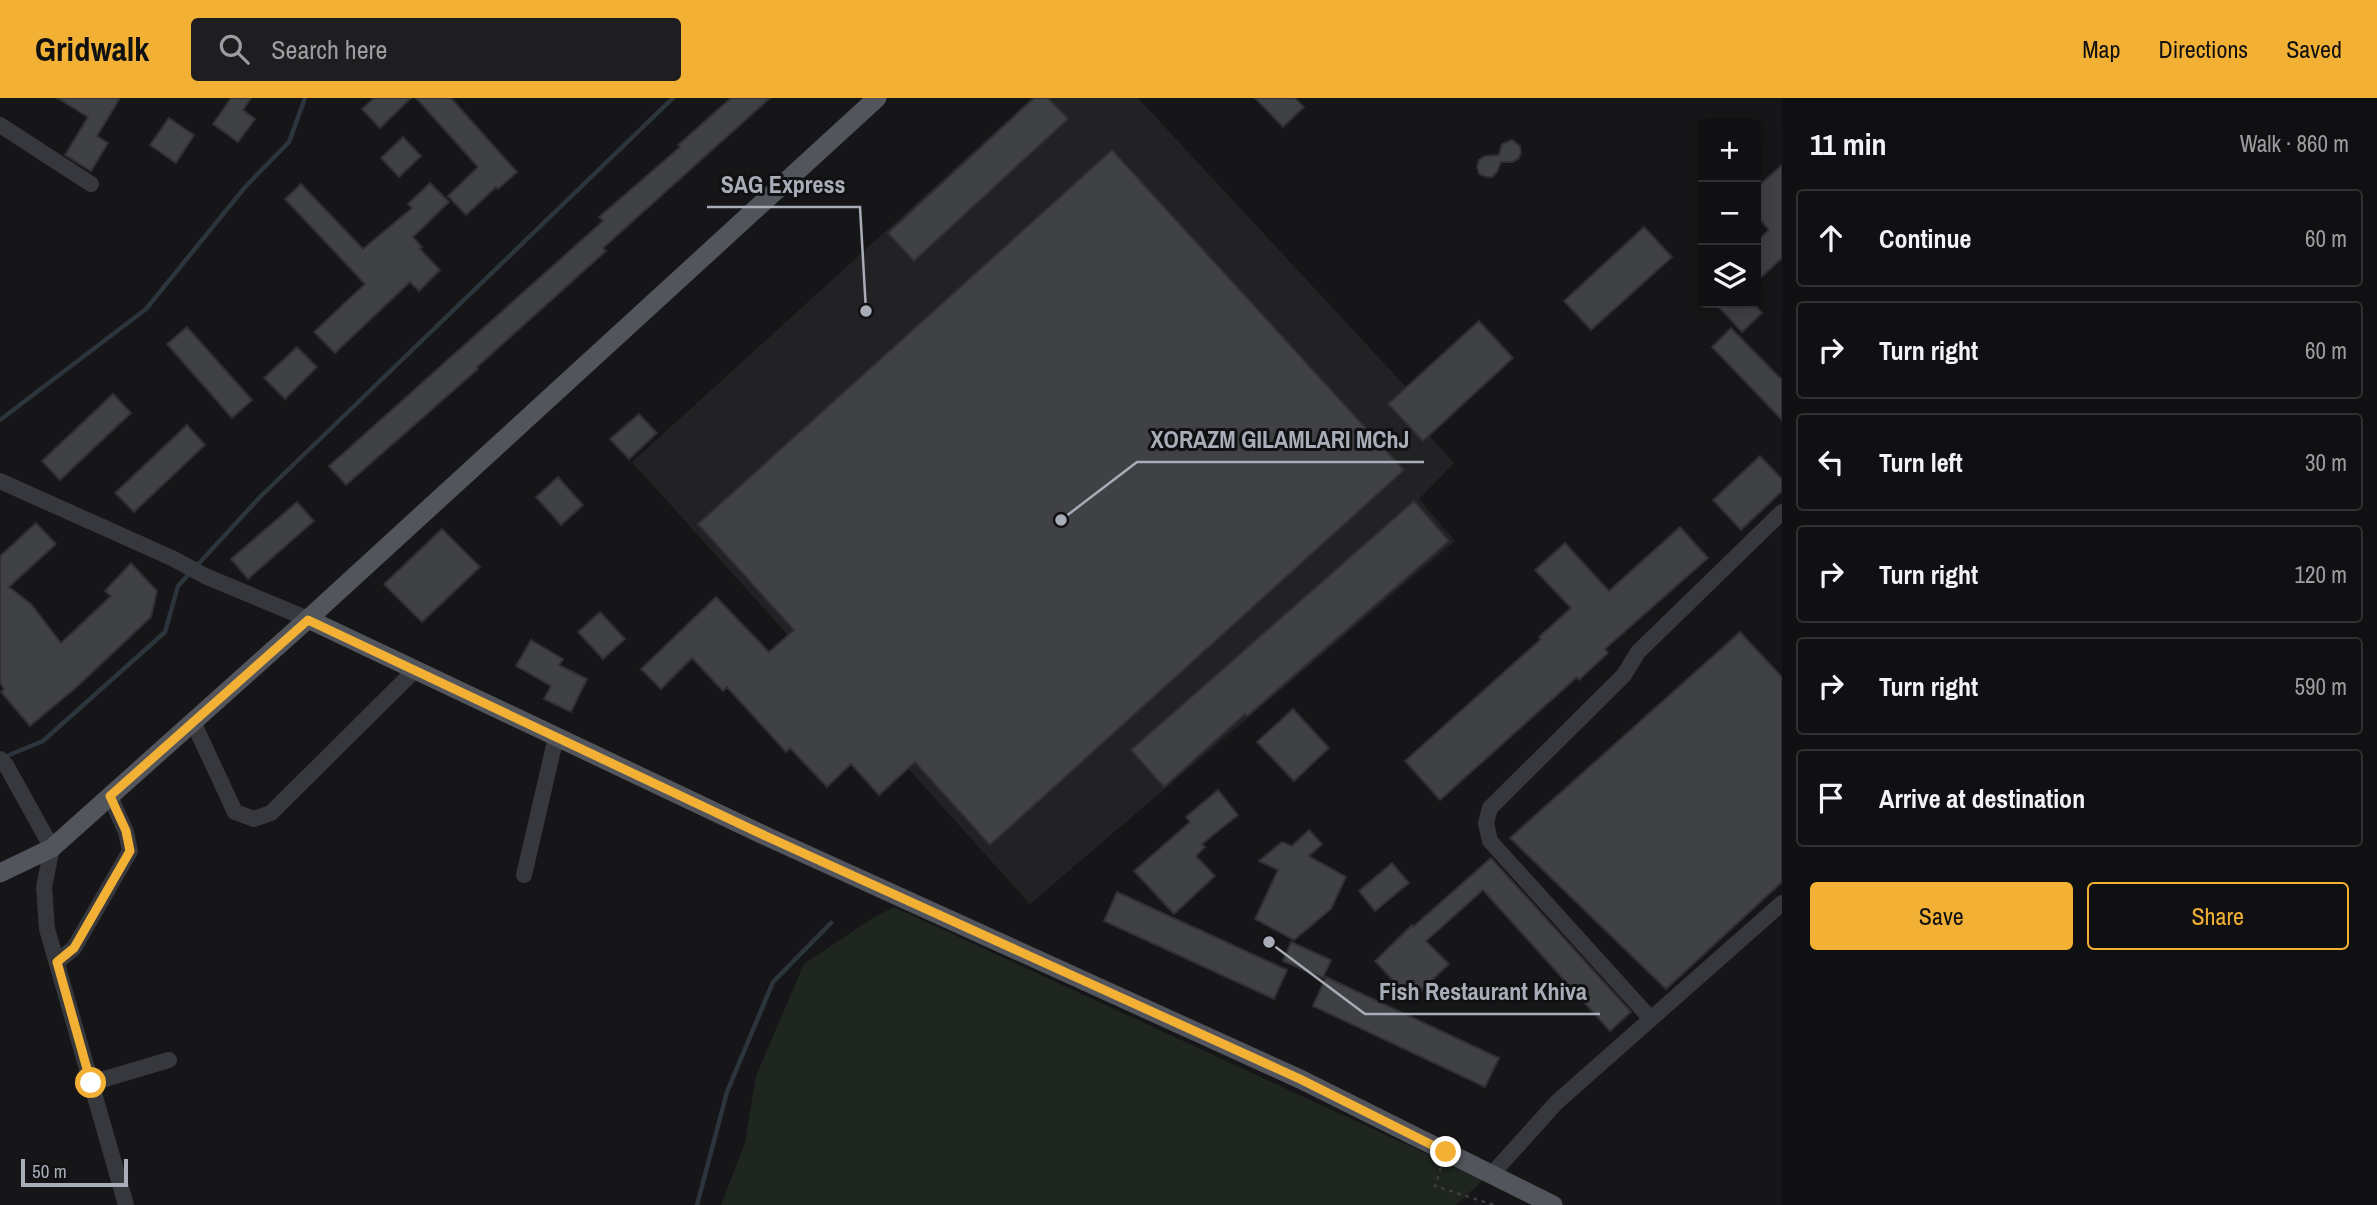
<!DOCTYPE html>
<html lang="en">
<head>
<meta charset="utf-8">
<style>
  body { margin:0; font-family:"Archivo Narrow",sans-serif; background:#1e1e20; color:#f1f3f6 }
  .controls { position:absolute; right:21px; top:21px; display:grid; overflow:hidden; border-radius:7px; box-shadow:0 4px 18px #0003 }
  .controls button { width:63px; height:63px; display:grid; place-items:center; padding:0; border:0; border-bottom:2px solid #303032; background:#101012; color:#f1f3f6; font:35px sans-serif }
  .scale { position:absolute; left:21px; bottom:18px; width:107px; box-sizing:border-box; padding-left:7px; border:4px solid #a8adb8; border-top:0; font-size:19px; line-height:24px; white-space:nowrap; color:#a8adb8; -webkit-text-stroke:5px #111113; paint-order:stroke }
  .stop { position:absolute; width:21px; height:21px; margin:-16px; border:5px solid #f2b134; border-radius:50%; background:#fff }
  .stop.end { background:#f2b134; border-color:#fff; box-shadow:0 2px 7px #0008 }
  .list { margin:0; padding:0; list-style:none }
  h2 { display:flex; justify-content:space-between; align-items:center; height:91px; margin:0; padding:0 28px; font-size:30px }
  h2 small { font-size:23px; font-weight:400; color:#9c9d9f }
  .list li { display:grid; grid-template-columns:46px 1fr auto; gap:21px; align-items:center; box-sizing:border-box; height:98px; margin:0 14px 14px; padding:0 14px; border:2px solid #303032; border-radius:7px }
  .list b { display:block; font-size:26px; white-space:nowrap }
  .list em { font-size:23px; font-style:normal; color:#9c9d9f }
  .actions { display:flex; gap:14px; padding:21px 28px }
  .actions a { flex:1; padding:16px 0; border:2px solid #f2b134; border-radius:7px; text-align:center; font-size:24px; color:#f2b134 }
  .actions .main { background:#f2b134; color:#111 }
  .icon { flex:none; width:38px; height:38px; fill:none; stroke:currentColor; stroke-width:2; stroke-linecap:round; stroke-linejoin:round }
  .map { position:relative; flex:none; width:1782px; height:1107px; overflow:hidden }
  header { display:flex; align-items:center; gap:42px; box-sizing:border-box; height:98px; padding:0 35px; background:#f2b134; color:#111 }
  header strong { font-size:33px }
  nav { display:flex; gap:38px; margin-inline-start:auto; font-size:24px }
  .search { width:490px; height:63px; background:#1e1e20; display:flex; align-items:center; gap:18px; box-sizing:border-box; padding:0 24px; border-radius:7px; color:#9c9d9f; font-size:26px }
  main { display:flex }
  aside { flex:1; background:#101012 }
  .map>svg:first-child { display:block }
  .built { fill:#222225 }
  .green { fill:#1e261f }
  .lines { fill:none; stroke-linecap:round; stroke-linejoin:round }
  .stream { stroke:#2c353c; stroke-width:4.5 }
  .building { fill:#404145; stroke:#303034; stroke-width:2 }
  .path { stroke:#3d3f44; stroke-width:2.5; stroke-dasharray:3.5 5; stroke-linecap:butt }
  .minor { stroke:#37383d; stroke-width:16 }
  .major { stroke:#53555c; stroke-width:19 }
  .route { stroke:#f2b134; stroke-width:9 }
  .leader { fill:none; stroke:#a8adb8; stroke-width:2.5 }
  .callout-dot { fill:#a8adb8; stroke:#111113; stroke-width:2.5 }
  .callout-label { font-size:24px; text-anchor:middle; font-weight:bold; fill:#a8adb8; stroke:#111113; stroke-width:6; stroke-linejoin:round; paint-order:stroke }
</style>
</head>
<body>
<header>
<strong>Gridwalk</strong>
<div class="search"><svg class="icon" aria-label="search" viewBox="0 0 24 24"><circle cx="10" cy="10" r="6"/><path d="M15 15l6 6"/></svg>Search here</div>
<nav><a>Map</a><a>Directions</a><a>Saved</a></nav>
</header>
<main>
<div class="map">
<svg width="1782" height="1107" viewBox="0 0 1782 1107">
  <rect width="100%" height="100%" fill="#161618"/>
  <path class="built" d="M1032,0H1138L1406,289L1397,302L1454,365L1419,401L1455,443L1030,806L632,364Z"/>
  <path class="green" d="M894,809L1483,1082L1456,1107H721L745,1045L756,978L804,866L873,820Z"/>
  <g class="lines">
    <path class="stream" d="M0,322L146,211L246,88L289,44L305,0
      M2,660L43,643L165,534L178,488L261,398L673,0
      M697,1107L727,994L773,884L831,825"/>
  </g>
  <path class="building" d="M57,0H120L97,38L108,45L91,73L65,57L88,19Z
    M231,0H251L243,12L255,21L238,44L213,26Z
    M374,0H411L380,30L362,11Z
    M416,0H451L517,74L498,91L496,89L466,117L448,98L478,69Z
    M731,0H770L603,150L606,153L477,269L478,271L346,387L329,368L603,123L599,119L680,49L678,47Z
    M1034,0H1048L1068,21L914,163L888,135Z
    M1255,0H1295L1304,9L1283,29Z
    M169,20L194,37L176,65L150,47Z
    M403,39L421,58L399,79L381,60Z
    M1512,42L1520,48L1521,55L1518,61L1512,64H1501L1497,74L1492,79H1486L1479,76L1477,69L1479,62L1485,58L1499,57L1502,46Z
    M1112,52L1404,372L990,747L915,664L879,697L851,666L827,689L790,650L786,654L727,589L723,593L692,560L661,591L641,571L716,499L769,554L794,532L698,426Z
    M1782,67V160L1756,184V144L1769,132L1756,117V90Z
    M430,85L449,104L413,139L422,149L420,151L440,172L419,193L410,184L335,255L314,234L365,186L285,101L301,86L363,151L412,110L408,106Z
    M1644,129L1672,159L1591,232L1564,203Z
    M1715,205H1753L1762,215L1742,234Z
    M1479,223L1513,260L1423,343L1388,306Z
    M187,229L252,302L232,320L167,246Z
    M1731,230L1782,282V322L1712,249Z
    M297,249L317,269L285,301L264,280Z
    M113,296L131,315L60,382L42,363Z
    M639,316L657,335L629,361L610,341Z
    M187,327L205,347L134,414L115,395Z
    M1760,358L1782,381V393L1741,432L1713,402Z
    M558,379L583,407L561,427L536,399Z
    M1414,403L1449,443L1247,618L1245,616L1164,689L1131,652Z
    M297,404L314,423L248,481L231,461Z
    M36,425L56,446L9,489L31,506L61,545L111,498L105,493L131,465L157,493L151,519L80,586L30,628L1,594L4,591L0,584V458Z
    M1680,429L1708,460L1605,551L1608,555L1579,582L1577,579L1440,702L1405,663L1541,541L1539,539L1571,510L1535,472L1565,445L1609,493Z
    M442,431L480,469L422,524L384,486Z
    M600,514L625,541L603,561L578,534Z
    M1740,534L1782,579V784L1666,891L1510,740Z
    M531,542L563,561L559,567L587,581L571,614L544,601L551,588L516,568Z
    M1293,611L1329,650L1294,683L1257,644Z
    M1218,692L1238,717L1202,746L1205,749L1196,758L1215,778L1174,816L1134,773L1190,724L1186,719Z
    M1309,732L1322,746L1309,758L1346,779L1331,811L1294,842L1255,821L1278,772L1259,763L1282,744L1292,748Z
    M1491,760L1631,914L1610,933L1483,792L1426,843L1449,866L1411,902L1375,863L1412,827L1413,829Z
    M1392,765L1409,785L1375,813L1359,793Z
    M1117,794L1287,872L1274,901L1104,823Z
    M1291,844L1331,862L1323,880L1283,863Z
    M1326,879L1499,960L1485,989L1313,908Z"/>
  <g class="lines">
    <path class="path" d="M1441,1070L1435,1088L1494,1107"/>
    <path class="minor" d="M0,27L91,86
      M0,383L174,461L205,478L308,521
      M193,624L235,714L254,721L271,715L415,572
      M0,661L6,667L52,750L44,789L47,831L126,1107
      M524,777L556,639
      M57,864L74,850L130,753L126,734L110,698
      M1651,921L1490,743L1486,725L1490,710L1624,577L1638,554L1782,414
      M91,985L169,962
      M1492,1076L1557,1004L1782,805"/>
    <path class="major" d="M308,521L770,740L1300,981L1553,1107
      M0,775L52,750L308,521L877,0"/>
  </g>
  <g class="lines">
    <path class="route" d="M91,985L57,864L74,850L130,753L126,733L110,698L308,522L770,740L1300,981L1446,1054"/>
  </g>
  <path class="leader" d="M866 213L860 109H707M1061 422L1137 364H1424M1269 844L1365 916H1600"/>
  <g class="callout-dot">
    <circle cx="866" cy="213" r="7"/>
    <circle cx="1061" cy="422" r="7"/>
    <circle cx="1269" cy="844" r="7"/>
  </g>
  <g class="callout-label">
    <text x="783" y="95">SAG Express</text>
    <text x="1280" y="350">XORAZM GILAMLARI MChJ</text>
    <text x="1483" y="902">Fish Restaurant Khiva</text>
  </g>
</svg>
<div class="controls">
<button>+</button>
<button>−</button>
<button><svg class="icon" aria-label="layers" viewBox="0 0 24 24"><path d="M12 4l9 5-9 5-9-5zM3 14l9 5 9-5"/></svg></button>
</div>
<div class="scale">50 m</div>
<div class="stop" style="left:91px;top:985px"></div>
<div class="stop end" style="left:1446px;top:1054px"></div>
</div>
<aside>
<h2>11 min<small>Walk · 860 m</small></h2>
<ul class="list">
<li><svg class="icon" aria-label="ahead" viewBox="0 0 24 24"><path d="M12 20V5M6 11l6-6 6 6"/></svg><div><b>Continue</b></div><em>60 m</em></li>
<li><svg class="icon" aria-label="right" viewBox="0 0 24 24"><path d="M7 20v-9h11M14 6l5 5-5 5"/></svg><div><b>Turn right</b></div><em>60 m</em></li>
<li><svg class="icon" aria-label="left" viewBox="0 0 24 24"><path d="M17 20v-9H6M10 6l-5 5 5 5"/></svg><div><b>Turn left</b></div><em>30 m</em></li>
<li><svg class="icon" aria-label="right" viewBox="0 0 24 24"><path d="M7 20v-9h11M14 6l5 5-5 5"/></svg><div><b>Turn right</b></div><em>120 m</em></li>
<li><svg class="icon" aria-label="right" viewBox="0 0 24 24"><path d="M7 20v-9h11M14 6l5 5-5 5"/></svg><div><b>Turn right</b></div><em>590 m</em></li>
<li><svg class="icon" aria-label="arrive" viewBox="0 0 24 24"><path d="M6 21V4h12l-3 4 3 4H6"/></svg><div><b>Arrive at destination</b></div></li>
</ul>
<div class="actions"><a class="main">Save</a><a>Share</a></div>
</aside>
</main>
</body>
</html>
